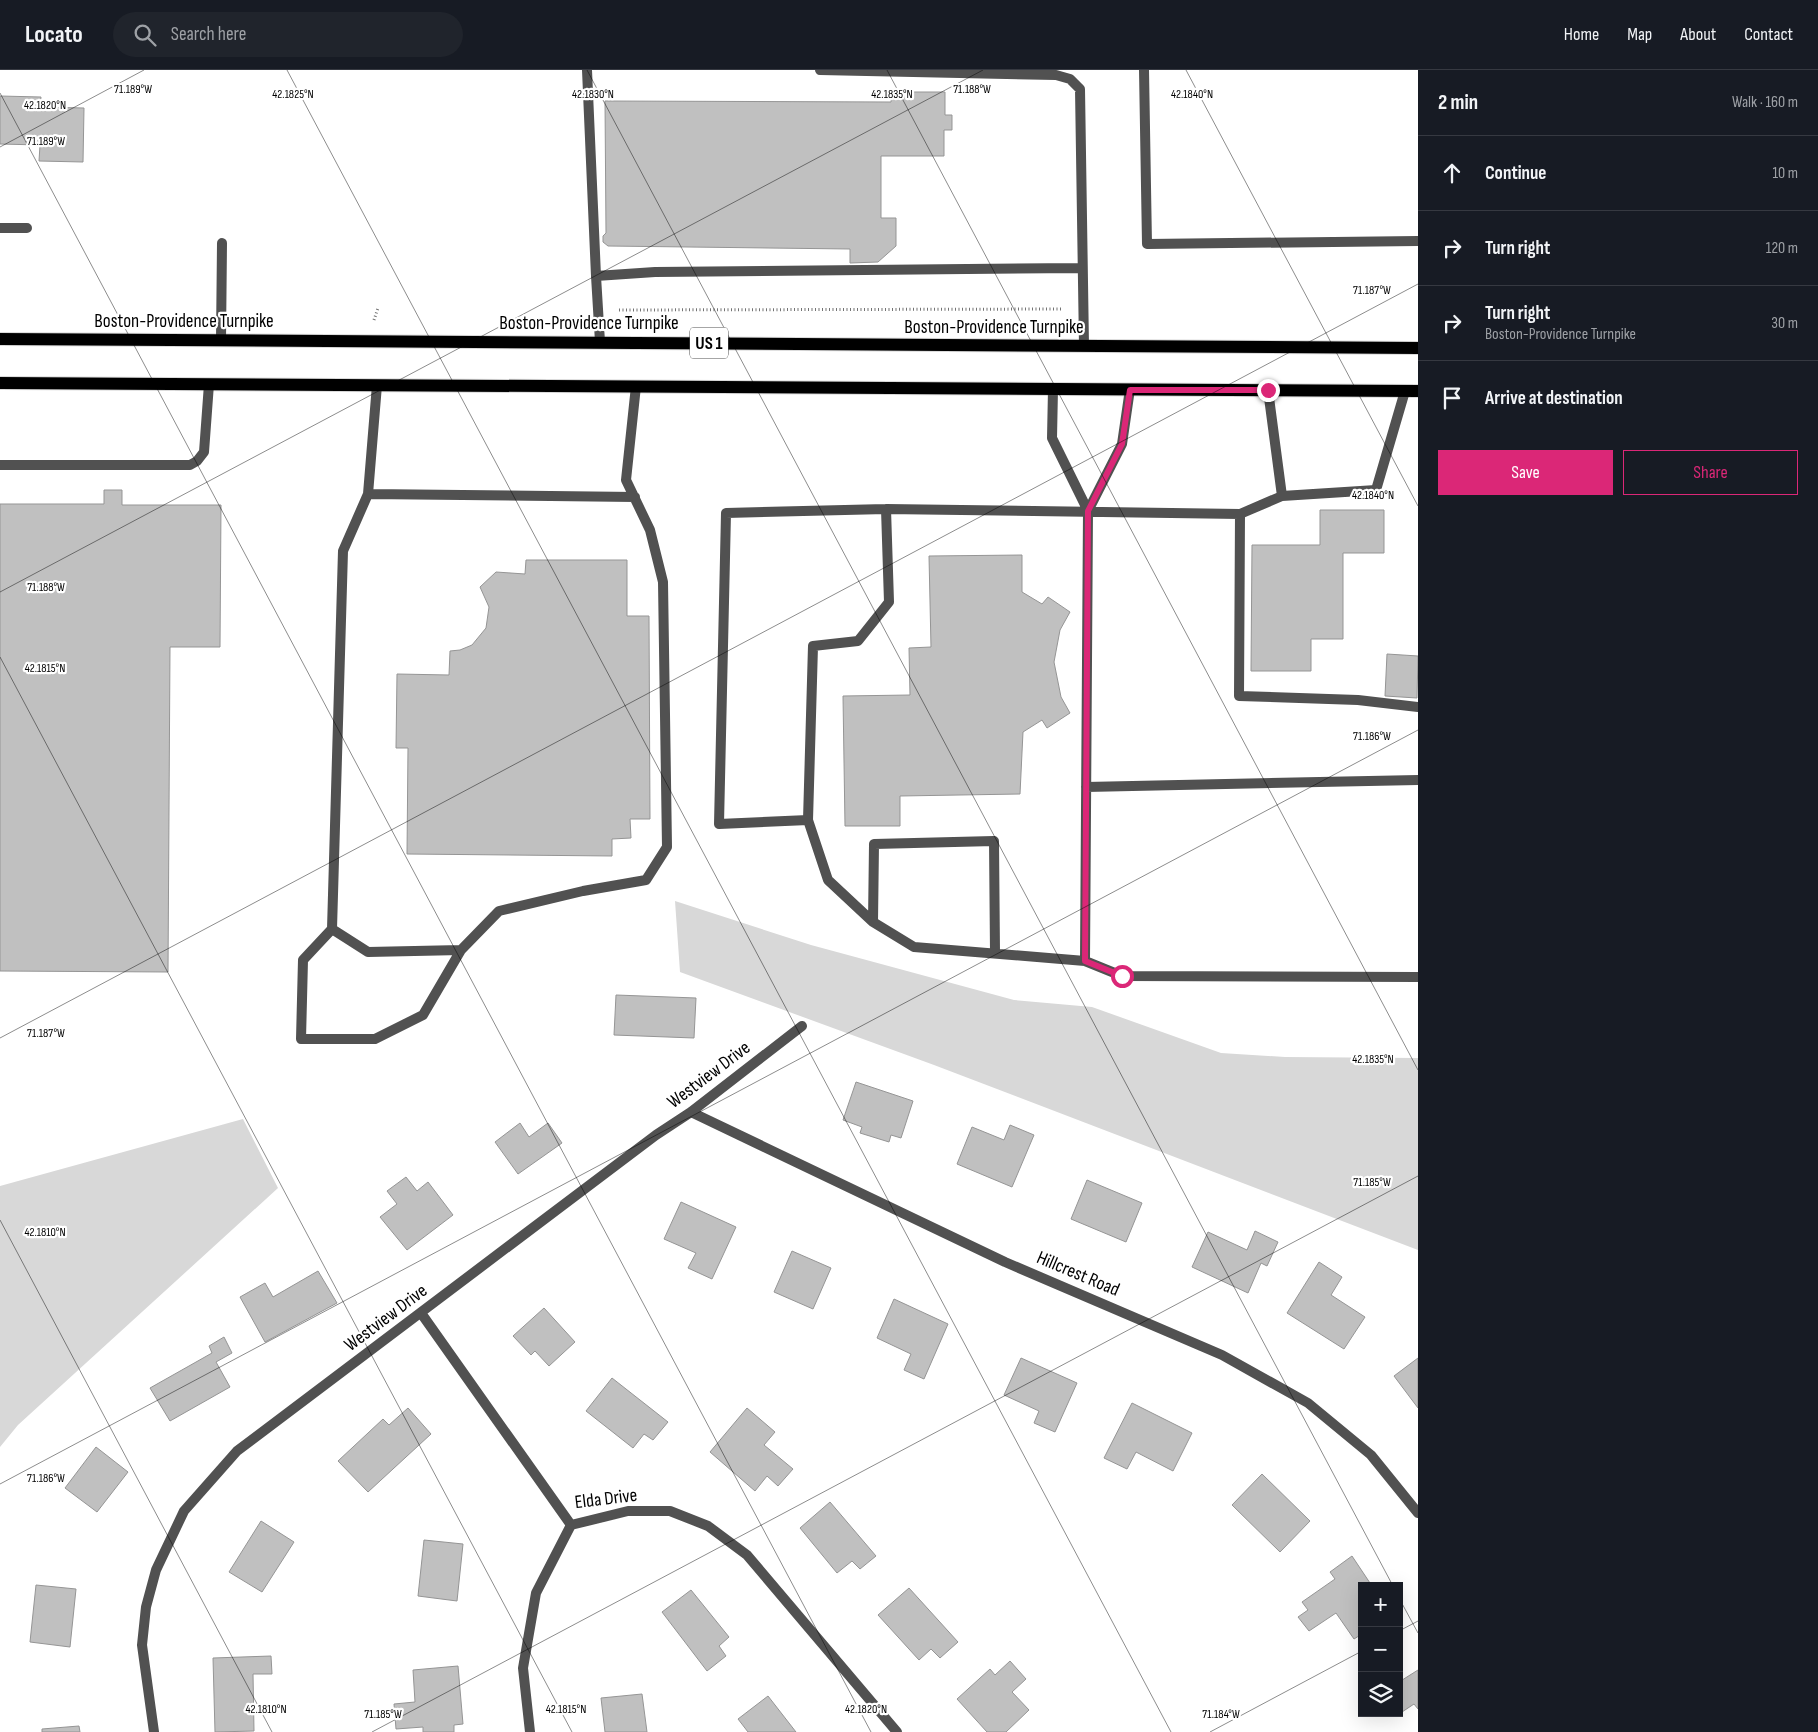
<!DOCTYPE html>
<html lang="en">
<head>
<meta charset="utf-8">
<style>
  body { margin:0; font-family:"Sofia Sans Condensed",sans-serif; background:#20242c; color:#f1f3f6 }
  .controls { position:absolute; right:15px; bottom:15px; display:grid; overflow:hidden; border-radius:0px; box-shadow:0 5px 20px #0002 }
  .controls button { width:45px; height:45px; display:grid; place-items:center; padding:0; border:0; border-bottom:1px solid #363941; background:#171b24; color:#f1f3f6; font:25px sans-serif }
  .stop { position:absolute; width:15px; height:15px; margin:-11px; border:4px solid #db2777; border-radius:50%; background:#fff }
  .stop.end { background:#db2777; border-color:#fff; box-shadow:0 1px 5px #0008 }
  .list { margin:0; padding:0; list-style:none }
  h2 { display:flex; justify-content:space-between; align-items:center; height:65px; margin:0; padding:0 20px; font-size:21px }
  h2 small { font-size:16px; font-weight:400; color:#9ea1a6 }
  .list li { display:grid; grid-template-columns:32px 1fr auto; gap:15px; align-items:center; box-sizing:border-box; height:75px; padding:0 20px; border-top:1px solid #363941 }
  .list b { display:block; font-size:19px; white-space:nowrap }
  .list p { margin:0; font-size:16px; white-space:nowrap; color:#9ea1a6 }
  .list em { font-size:16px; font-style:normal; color:#9ea1a6 }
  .actions { display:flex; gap:10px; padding:15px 20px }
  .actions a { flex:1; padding:11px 0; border:1px solid #db2777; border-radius:0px; text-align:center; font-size:18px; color:#db2777 }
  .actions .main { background:#db2777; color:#fff }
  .icon { flex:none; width:28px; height:28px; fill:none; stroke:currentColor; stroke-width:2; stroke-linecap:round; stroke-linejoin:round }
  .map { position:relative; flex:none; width:1418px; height:1662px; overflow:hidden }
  header { display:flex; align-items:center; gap:30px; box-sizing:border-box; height:70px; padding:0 25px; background:#171b24; border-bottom:1px solid #363941 }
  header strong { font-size:24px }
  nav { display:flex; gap:28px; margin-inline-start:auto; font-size:18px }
  .search { width:350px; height:45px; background:#20242c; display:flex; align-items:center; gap:12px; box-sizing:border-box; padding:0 18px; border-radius:28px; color:#9ea1a6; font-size:19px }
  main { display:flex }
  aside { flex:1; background:#171b24 }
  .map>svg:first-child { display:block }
  .green { fill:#d8d8d8 }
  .building { fill:#c0c0c0; stroke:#959595 }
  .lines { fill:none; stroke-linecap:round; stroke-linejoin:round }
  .primary-casing { stroke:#dbdbdb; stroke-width:14 }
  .path { stroke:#737373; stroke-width:3; stroke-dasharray:1 2.5; stroke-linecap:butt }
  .service { stroke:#515151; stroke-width:10 }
  .minor { stroke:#515151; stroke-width:10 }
  .primary { stroke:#000; stroke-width:12 }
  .route { stroke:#db2777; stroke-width:6 }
  .ticks { fill:none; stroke:#000; stroke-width:1; stroke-opacity:0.45 }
  .labels { text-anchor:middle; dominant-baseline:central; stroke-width:4.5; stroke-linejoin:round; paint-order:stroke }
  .shield { fill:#fff; stroke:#4c4c4c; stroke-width:1 }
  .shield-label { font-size:18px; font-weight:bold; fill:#000 }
  .street-label { font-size:19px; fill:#000; stroke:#fff }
  .ticks-label { font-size:12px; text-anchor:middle; fill:#000; stroke:#fff; stroke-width:4.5; stroke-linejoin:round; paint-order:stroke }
</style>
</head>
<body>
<header>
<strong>Locato</strong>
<div class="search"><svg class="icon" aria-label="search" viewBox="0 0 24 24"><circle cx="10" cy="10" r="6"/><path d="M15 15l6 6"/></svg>Search here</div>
<nav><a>Home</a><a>Map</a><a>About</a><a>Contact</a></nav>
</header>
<main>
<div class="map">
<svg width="1418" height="1662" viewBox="0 0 1418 1662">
  <rect width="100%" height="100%" fill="#fff"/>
  <path class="green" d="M675,831L811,875L1014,930L1092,937L1221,983L1285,987L1418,988V1180L934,995L680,902Z
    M243,1049L278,1118L18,1355L0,1377V1116Z"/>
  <path class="building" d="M892,22H945V45H952V60H944V86H881V148H896V176L878,192L850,193V179L608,176L603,172V166L606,163L605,31L891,32Z
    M0,26L41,27L40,37L84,38L83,92L39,91L40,75L0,74Z
    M104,420H122V435H221L220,577H170L168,902L0,901V434H104Z
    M1320,440H1384V483H1343V569H1311V601H1251L1252,475H1320Z
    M1022,485V522L1042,534L1048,527L1070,542L1060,560L1054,592L1061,627L1070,643L1047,658L1042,650L1023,662L1020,724L900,726V756H845L843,626L910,625L909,578L931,577L929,486Z
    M526,490H627V546H649L650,749H630L631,768L612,769V786L407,784L408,678H396L397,604L449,605L450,581L460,580L472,575L486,558L489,537L480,517L496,502L525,504Z
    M1387,584L1418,586L1417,628L1385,626Z
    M616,925L696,928L694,968L614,965Z
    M856,1012L913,1031L901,1068L891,1065L889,1072L860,1063L862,1057L843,1050Z
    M520,1053L529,1067L548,1053L562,1073L518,1104L495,1072Z
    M1010,1055L1034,1065L1012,1117L957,1094L972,1057L1004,1070Z
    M406,1107L417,1121L428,1112L453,1145L407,1180L380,1147L397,1134L387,1121Z
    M1087,1110L1142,1133L1126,1172L1071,1149Z
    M681,1132L736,1157L712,1209L688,1198L696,1183L664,1169Z
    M1255,1161L1278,1172L1267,1196L1261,1193L1248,1223L1192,1197L1208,1162L1247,1180Z
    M792,1181L831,1198L813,1239L774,1222Z
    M1319,1192L1342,1207L1331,1225L1365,1247L1344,1279L1287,1243Z
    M318,1201L337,1233L265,1272L240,1227L265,1213L273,1227Z
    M894,1229L948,1254L924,1309L904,1300L911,1284L877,1268Z
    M544,1238L575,1272L549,1296L535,1281L531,1285L513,1266Z
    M224,1267L232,1283L216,1292L230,1317L170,1351L150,1318L212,1283L209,1276Z
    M1021,1288L1077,1313L1055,1362L1034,1353L1039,1341L1004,1325Z
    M1418,1288V1338L1394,1306Z
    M612,1308L668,1352L653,1370L644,1364L633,1378L586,1341Z
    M1132,1333L1192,1363L1173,1401L1136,1382L1127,1399L1104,1388Z
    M408,1338L431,1364L368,1422L338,1391L383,1349L389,1355Z
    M747,1338L775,1362L764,1375L793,1399L778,1416L767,1406L755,1421L710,1382Z
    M96,1377L128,1402L97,1442L65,1418Z
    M1262,1404L1310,1451L1280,1482L1232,1435Z
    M830,1432L876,1486L860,1499L852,1491L837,1503L800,1458Z
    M261,1451L294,1472L262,1522L229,1502Z
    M424,1470L463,1474L457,1531L418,1526Z
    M1352,1486L1372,1516H1362V1564L1354,1569L1336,1543L1309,1561L1298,1547L1308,1540L1302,1532L1335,1509L1330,1502Z
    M36,1515L76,1519L70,1577L30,1572Z
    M909,1518L958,1572L940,1588L931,1579L919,1590L878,1545Z
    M691,1520L729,1567L719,1576L726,1586L707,1601L662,1542Z
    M271,1586L272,1604H253L254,1661L215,1662L213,1588Z
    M1010,1591L1026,1609L1012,1622L1029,1640L1006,1662H987L957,1629L990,1599L995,1605Z
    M458,1596L463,1654L454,1655V1662H423V1657L396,1659L394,1634L415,1632L413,1600Z
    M1418,1600V1639L1414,1634L1396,1646L1394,1643H1399V1612Z
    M642,1624L647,1662H605L601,1628Z
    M768,1626L796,1662H748L738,1649Z
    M79,1656L80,1662H42V1659Z"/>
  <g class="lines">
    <g class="primary-casing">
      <path id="primary" d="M0,269L1418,278
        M0,313L1418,321"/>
    </g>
    <path class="path" d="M619,240L1063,239
      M374,250L378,238"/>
    <path class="service" d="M587,0L596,206
      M820,0L1056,5L1070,9L1080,19L1084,276
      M1144,0L1147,174L1418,171
      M0,158H27
      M221,270L222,173
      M600,272L596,206L655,202L1082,198
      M377,315L368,424L343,481L332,859L303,890L301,969H375L423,945L461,880L499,841L583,821L646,810L667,777L663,512L650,460L626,410L636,316
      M1053,319L1052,368L1088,441
      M1268,320L1282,426
      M0,395H190L197,391L204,382L209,314
      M368,424L635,427
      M886,439L889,532L858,571L813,576L808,750L828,810L873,852L914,877L1085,891L1088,441L1122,374L1130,319
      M1240,444L1282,426L1376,420L1405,321
      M1086,717L1418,710
      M808,750L719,754L726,443L886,439L1240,444L1239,626L1358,630L1418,637
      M873,852L874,774L994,771L995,883
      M332,859L368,882L461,880
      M1085,891L1122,906L1418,907"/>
    <path class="minor" d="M691,1042L1005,1192L1222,1285L1308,1333L1371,1385L1418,1443
      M421,1243L571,1455L628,1441H670L708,1456L747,1485L897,1662
      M154,1662L142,1575L146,1537L156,1500L184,1441L237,1381L656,1065L691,1042L802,956
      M530,1662L523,1598L536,1523L571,1455"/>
    <use href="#primary" class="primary"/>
  </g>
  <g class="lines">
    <path class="route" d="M1122,906L1085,891L1088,441L1122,374L1130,320H1268"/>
  </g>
  <path class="ticks" d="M287,0L1171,1662M587,0L1393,1516M887,0L1418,1000M1186,0L1418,436M0,23L871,1662M0,77L144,0M0,522L983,0M0,587L572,1662M0,968L1418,214M0,1150L272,1662M0,1414L1418,660M1399,1528L1418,1563M1399,1561L1418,1551M372,1662L1418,1106M1210,1662L1362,1581"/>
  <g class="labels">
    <rect class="shield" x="690" y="257.5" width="38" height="31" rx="4"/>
    <g class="shield-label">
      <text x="709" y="273">US 1</text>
    </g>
    <g class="street-label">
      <text x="184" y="251">Boston-Providence Turnpike</text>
      <text x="589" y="253">Boston-Providence Turnpike</text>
      <text x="994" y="257">Boston-Providence Turnpike</text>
      <text transform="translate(709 1005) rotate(-37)">Westview Drive</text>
      <text transform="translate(1078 1204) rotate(23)">Hillcrest Road</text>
      <text transform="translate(386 1248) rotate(-37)">Westview Drive</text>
      <text transform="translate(606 1429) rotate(-7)">Elda Drive</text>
    </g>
  </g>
  <g class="ticks-label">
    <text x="133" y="23">71.189°W</text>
    <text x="972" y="23">71.188°W</text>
    <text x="293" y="28">42.1825°N</text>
    <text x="593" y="28">42.1830°N</text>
    <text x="892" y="28">42.1835°N</text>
    <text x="1192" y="28">42.1840°N</text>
    <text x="45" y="39">42.1820°N</text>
    <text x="46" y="75">71.189°W</text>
    <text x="1372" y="224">71.187°W</text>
    <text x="1373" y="429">42.1840°N</text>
    <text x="46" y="521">71.188°W</text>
    <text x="45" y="602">42.1815°N</text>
    <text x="1372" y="670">71.186°W</text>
    <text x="46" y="967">71.187°W</text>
    <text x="1373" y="993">42.1835°N</text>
    <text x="1372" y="1116">71.185°W</text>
    <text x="45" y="1166">42.1810°N</text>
    <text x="46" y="1412">71.186°W</text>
    <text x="266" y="1643">42.1810°N</text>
    <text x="566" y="1643">42.1815°N</text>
    <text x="866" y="1643">42.1820°N</text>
    <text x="383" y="1648">71.185°W</text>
    <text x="1221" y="1648">71.184°W</text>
  </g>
</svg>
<div class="controls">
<button>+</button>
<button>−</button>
<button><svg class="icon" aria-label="layers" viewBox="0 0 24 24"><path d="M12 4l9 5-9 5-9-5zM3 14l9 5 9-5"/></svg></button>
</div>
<div class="stop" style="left:1122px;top:906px"></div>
<div class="stop end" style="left:1268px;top:320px"></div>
</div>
<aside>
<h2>2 min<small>Walk · 160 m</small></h2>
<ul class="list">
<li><svg class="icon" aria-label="ahead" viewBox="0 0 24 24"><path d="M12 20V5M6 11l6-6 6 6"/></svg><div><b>Continue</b></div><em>10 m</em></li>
<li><svg class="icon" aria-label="right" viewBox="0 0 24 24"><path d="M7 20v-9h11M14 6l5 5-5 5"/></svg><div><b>Turn right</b></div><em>120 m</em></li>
<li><svg class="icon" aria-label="right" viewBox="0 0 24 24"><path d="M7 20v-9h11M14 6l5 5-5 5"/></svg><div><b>Turn right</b><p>Boston-Providence Turnpike</p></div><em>30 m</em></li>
<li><svg class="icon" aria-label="arrive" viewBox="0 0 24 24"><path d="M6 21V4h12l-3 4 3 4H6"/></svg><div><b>Arrive at destination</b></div></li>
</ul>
<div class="actions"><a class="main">Save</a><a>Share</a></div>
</aside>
</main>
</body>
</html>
